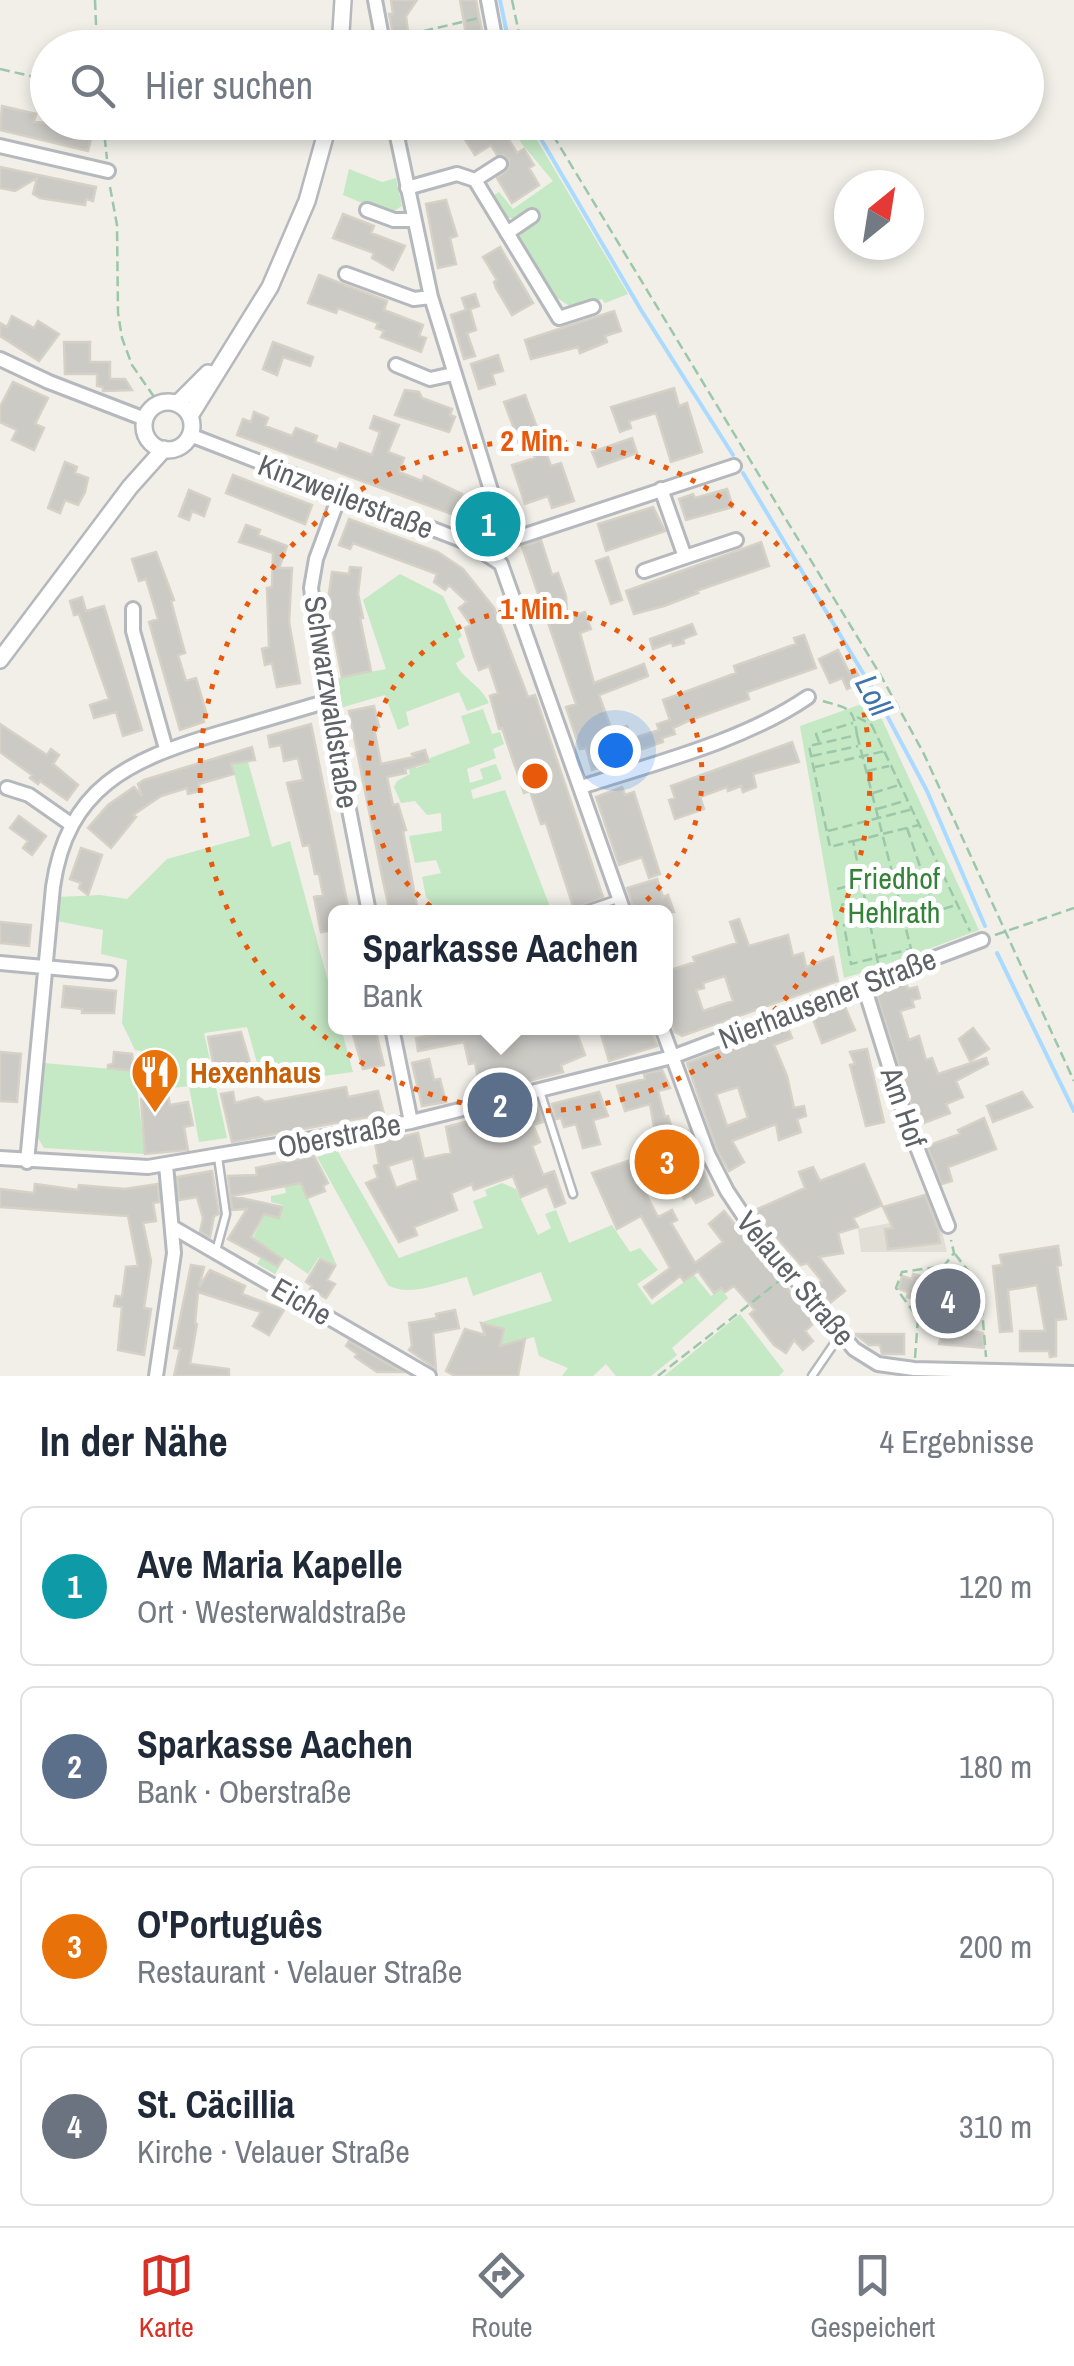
<!DOCTYPE html>
<html lang="de">
<head>
<meta charset="utf-8">
<style>
  body { margin:0; font-family:"Archivo Narrow",sans-serif; background:#f2f2f3; color:#1f2937 }
  .compass { position:absolute; left:834px; top:170px; width:90px; height:90px; border-radius:50%; background:#fff; box-shadow:0 5px 15px #0003; rotate:30deg }
  .you { position:absolute; left:615px; top:750px; width:35px; height:35px; margin:-25px; border:8px solid #fff; border-radius:50%; background:#1a73e8; box-shadow:0 0 0 15px #1a73e833 }
  .badge { display:grid; place-items:center; width:65px; height:65px; border-radius:50%; background:#d93025; color:#fff; font-size:32px; font-weight:700 }
  .pin { position:absolute; translate:-50% -50%; border:5px solid #fff; box-shadow:0 2px 10px #0006 }
  .popup { position:absolute; left:328px; top:905px; width:345px; height:130px; box-sizing:border-box; display:grid; place-content:center; border-radius:15px; background:#fff; filter:drop-shadow(0 2px 8px #0005); font-size:32px; white-space:nowrap; color:#747a83 }
  .popup b { font-size:38px; color:#1f2937 }
  .popup::after { content:''; position:absolute; left:50%; top:100%; margin-left:-20px; border:20px solid transparent; border-top-color:#fff }
  .list { margin:0; padding:0; list-style:none }
  h2 { display:flex; justify-content:space-between; align-items:center; height:130px; margin:0; padding:0 40px; font-size:42px }
  h2 small { font-size:32px; font-weight:400; color:#747a83 }
  .list li { display:grid; grid-template-columns:65px 1fr auto; gap:30px; align-items:center; box-sizing:border-box; height:160px; margin:0 20px 20px; padding:0 20px; border:2px solid #e0e1e3; border-radius:15px }
  .list b { display:block; font-size:38px; white-space:nowrap }
  .list p { margin:0; font-size:32px; white-space:nowrap; color:#747a83 }
  .list em { font-size:32px; font-style:normal; color:#747a83 }
  .icon { flex:none; width:55px; height:55px; fill:none; stroke:currentColor; stroke-width:2; stroke-linecap:round; stroke-linejoin:round }
  .map { position:relative; flex:none; width:1074px; height:1376px; overflow:hidden }
  .search { position:absolute; background:#fff; box-shadow:0 5px 15px #0003; left:30px; right:30px; top:30px; height:110px; display:flex; align-items:center; gap:25px; box-sizing:border-box; padding:0 35px; border-radius:55px; color:#747a83; font-size:38px }
  .sheet { height:850px; background:#fff }
  nav { display:flex; justify-content:space-around; align-items:center; box-sizing:border-box; height:140px; border-top:2px solid #e0e1e3; background:#fff; font-size:28px; color:#747a83 }
  nav a { display:grid; justify-items:center; gap:5px }
  nav .on { color:#d93025 }
  .map>svg:first-child { display:block }
  .education { fill:#e1ded6 }
  .green { fill:#c5e8c5 }
  .lines { fill:none; stroke-linecap:round; stroke-linejoin:round }
  .stream { stroke:#aadaff; stroke-width:4 }
  .building { fill:#cccac5; stroke:#d6d1c6; stroke-width:2.5; fill-rule:evenodd }
  .service-casing { stroke:#b5b8bc; stroke-width:11 }
  .minor-casing { stroke:#b5b8bc; stroke-width:18 }
  .tertiary-casing { stroke:#b5b8bc; stroke-width:20 }
  .path { stroke:#9cc7a9; stroke-width:2.5; stroke-dasharray:10 5; stroke-linecap:butt }
  .service { stroke:#fff; stroke-width:6 }
  .minor { stroke:#fff; stroke-width:12 }
  .tertiary { stroke:#fff; stroke-width:15 }
  .ring { fill:none; stroke:#e8590c; stroke-width:5; stroke-dasharray:5 10 }
  .labels { text-anchor:middle; dominant-baseline:central; stroke-width:10; stroke-linejoin:round; paint-order:stroke }
  .street-label { font-size:30px; fill:#5f6368; stroke:#fff }
  .park-label { font-size:30px; fill:#348238; stroke:#fff }
  .food-label { font-size:30px; font-weight:bold; fill:#c56008; stroke:#fff; text-anchor:start }
  .water-label { font-size:32px; font-style:italic; fill:#4174aa; stroke:#fff }
  .centre { fill:#e8590c; stroke:#fff; stroke-width:5 }
  .ring-label { font-size:30px; text-anchor:middle; font-weight:bold; fill:#e8590c; stroke:#fff; stroke-width:10; stroke-linejoin:round; paint-order:stroke }
</style>
</head>
<body>
<div class="map">
<svg width="1074" height="1376" viewBox="0 0 1074 1376">
  <rect width="100%" height="100%" fill="#f1efe8"/>
  <path class="education" d="M938,1214L947,1252H861L858,1229Z"/>
  <path class="green" d="M509,123H527L628,294L605,303L602,299L572,308L552,294L519,238L531,210L515,219L506,217L491,197L499,192L513,209L553,181L522,144Z
    M349,169L382,182L396,178L402,206L389,214L343,195Z
    M400,574L443,596L462,636L458,639L465,657L456,663C461,678 480,684 489,703L467,711L459,692L406,712L409,725L398,730L385,695L340,708L334,679L386,669L363,600Z
    M873,700L979,930L878,968L844,978L800,726Z
    M483,709L492,734L500,732L504,744L493,749L496,758L467,769L470,783L483,779L480,769L496,764L502,779L471,790L473,799L505,790L552,912H439L426,897L422,877L441,873L436,860L415,863L409,836L442,831L441,813L427,815L415,801L401,803L394,787L397,781L410,774L408,765L413,763L416,768L430,763V758L470,743L461,716Z
    M248,762L272,847L290,841L335,1007V1028H341L353,1072L263,1084L247,1027L204,1033L227,1138L199,1142L189,1086L173,1088L165,1055L135,1050L122,1023L127,960L101,954L103,930L57,921L59,897L100,895L127,899L167,859L250,836L232,765Z
    M43,1063L135,1071L145,1154L44,1148L38,1138Z
    M337,1150L399,1258L483,1228L473,1201L487,1196L485,1190L502,1183L516,1189L538,1235L551,1228L545,1214L556,1210L569,1243L612,1225L630,1252L640,1248L658,1270L637,1284L652,1305L694,1275L711,1296L721,1289L728,1298L672,1348L677,1355L651,1376H616L606,1364L593,1376H562L568,1368L539,1356L534,1337L500,1346L505,1328L482,1322L552,1301L541,1272L473,1296L467,1277C445,1282 408,1298 388,1285L317,1157Z
    M292,1161L337,1266L319,1257L308,1274L285,1258L275,1274L257,1264L267,1248L253,1238L264,1215L280,1218L283,1205L271,1202V1196L286,1193L280,1162Z
    M740,1314L784,1371L779,1376H664Z"/>
  <g class="lines">
    <path class="stream" d="M500,0L510,48
      M531,122L641,310L733,455
      M743,473L875,693L927,791L985,926
      M997,953L1074,1111"/>
  </g>
  <path class="building" d="M391,0H417L406,16L410,48H396L389,14H393Z
    M460,0H476L484,42L480,43L481,48H462L467,40Z
    M2,106L36,114L34,122L86,125L84,137L91,139L88,151L0,130Z
    M471,122H488L499,139L506,135L517,153L524,149L534,165L529,168L539,185L512,203L497,178L508,169L509,160L504,155H497L491,145L475,155L459,130Z
    M0,167L96,187L93,201L86,199L85,205L40,198L33,194L37,178L15,191L0,188Z
    M446,200L457,236L450,238L456,264L438,268L426,204Z
    M343,214L374,226L371,233L405,246L393,270L372,258L374,253L333,238Z
    M500,247L533,303L512,315L496,288L494,282L497,280L483,257Z
    M319,275L387,301L384,310L423,325L419,336L426,338L421,352L381,337L384,331L376,328L378,323L338,308L336,313L308,303Z
    M475,294L479,306L470,309L476,330L467,333L475,356L464,359L451,315L466,310L462,298Z
    M614,311L621,331L605,336L607,342L580,353L578,347L531,359L525,340Z
    M12,316L34,328L38,321L59,334L39,361L0,336V323L7,327Z
    M64,342H90V362H110V379H125L132,390L103,391V387L97,386V374H65Z
    M273,342L313,357L310,366L283,357L277,375L263,369Z
    M498,355L503,371L492,374L495,384L479,389L471,364Z
    M13,382L48,398L35,424L44,428L34,450L12,440L17,430L0,422V407Z
    M674,388L679,406L687,403L702,452L671,462L656,413L629,421L631,428L620,432L611,407Z
    M405,390L419,392L422,398L452,409L450,415L455,417L449,432L395,415Z
    M525,395L551,466L561,463L574,501L552,508L548,496L525,504L512,465L535,458L527,436L518,439L504,402Z
    M254,412L268,418L265,426L292,436L296,428L317,436L315,442L337,450L340,443L372,455L380,432L370,428L374,416L399,425L388,452L404,458L399,472L422,481L424,476L462,494L454,515L237,435L243,419L251,422Z
    M632,438L637,453L598,467L592,452Z
    M65,462L77,467L75,473L88,478L85,492L78,505L65,500L60,513L48,508Z
    M233,475L312,505L305,524L226,493Z
    M727,489L733,507L686,520L679,499L693,494L695,498Z
    M189,490L210,499L204,516L192,511L189,520L179,516Z
    M653,507L665,531L606,551L598,524Z
    M349,519L438,552L463,569L494,608L528,697L535,695L603,897L574,909L546,823L541,824L530,791L524,793L502,728L499,729L490,696L498,693L489,666L479,670L474,657L465,628L471,625L459,608L467,602L449,585L445,590L434,582L437,574L353,543L350,549L339,545Z
    M246,525L260,530L258,535L287,546L279,568H292L289,622L300,683L277,687L272,663L265,665L262,649L269,647L267,588L272,587L273,553L239,542Z
    M541,540L552,575L558,573L566,596L567,618L585,612L591,629L580,633L594,683L644,664L648,676L599,695L612,731L627,726L631,739L659,730L657,724L670,720L663,700L736,673L734,666L796,644L794,638L804,635L816,668L747,692L749,699L688,721L673,728L675,734L662,738L663,742L628,754L629,759L592,770L586,748L580,749L566,707L576,704L522,547Z
    M761,542L769,566L696,591L698,593L664,606L634,614L626,591Z
    M156,552L174,600L171,601L185,653L178,655L186,681L196,678L207,715L203,717L204,722L180,730L149,622L158,619L146,579L139,581L132,559Z
    M608,557L622,600L611,604L596,561Z
    M350,567L361,568L358,594L363,618H360L371,671L342,677L330,615L331,601L328,600L332,572L349,574Z
    M82,597L86,611L104,606L142,730L123,736L116,712L94,718L90,705L109,699L79,614L74,615L70,601Z
    M692,624L696,634L683,639L684,643L673,646L672,642L653,649L650,639Z
    M838,650L849,672L855,669L862,682L847,689L842,678L830,683L819,659Z
    M374,706L379,727L374,728L381,764L414,757L412,754L425,750L429,762L405,769L406,773L387,777L393,805L398,804L406,830L403,831L418,912H390L383,881L349,711Z
    M0,724L47,755L51,749L59,755L53,764L78,785L67,800L40,781L38,784L30,778L32,775L0,752Z
    M311,724L349,912H335V930L321,932L314,897L323,895L319,874H315L309,845L303,846L287,783L303,780L298,758L284,761L281,745L270,747L268,736Z
    M792,742L799,762L753,774L756,787L743,792L741,786L728,791L727,787L700,797L704,809L675,819L669,800L675,798L671,786Z
    M252,747L255,760L231,764L234,774L199,784L200,791L188,794L187,788L161,796L133,815L136,817L111,848L88,828L108,805L134,787L142,796L138,784L144,780Z
    M622,787L625,795L634,792L660,874L649,878L642,857L619,865L596,797Z
    M19,816L46,836L32,855L23,848L28,841L10,828Z
    M81,848L102,855L88,895L79,888L81,883L70,879Z
    M657,879L663,897L668,895L674,912H635L627,888Z
    M739,919L749,946L788,935L793,956L803,953L806,967L833,957L838,981L682,1036L675,1032L665,1002V972L695,962L693,957L737,943L730,922ZM725,976L733,1001L703,1011L696,990L704,988L703,983Z
    M0,922L31,925L29,946L0,943Z
    M906,983L908,989L917,987L920,998L912,1000L914,1007L900,1011L909,1040L919,1036L926,1060L932,1058L938,1074L986,1058L988,1064L956,1081L963,1097L946,1104L950,1113L921,1124L918,1114H914L876,992Z
    M64,986L116,991L114,1013H82V1009L62,1007Z
    M845,1007L855,1030L822,1043L813,1019Z
    M787,1025L792,1038L774,1045L787,1076L794,1108L804,1106L806,1116L797,1119L801,1132L779,1140L776,1124L732,1141L744,1162L729,1171L717,1150L687,1063ZM738,1087L748,1118L727,1126L716,1094Z
    M351,1028H375L384,1065L363,1069Z
    M470,1028H512L514,1036L552,1028H575L585,1055L561,1065L563,1072L481,1093L475,1063L469,1064L464,1042L418,1051L416,1038Z
    M599,1028H651L657,1046L609,1061Z
    M973,1028L989,1049L970,1061L959,1039Z
    M241,1032L251,1066L215,1072L208,1037Z
    M867,1049L884,1122L866,1126L850,1065L855,1064L850,1052Z
    M0,1052L21,1054L17,1102L0,1101Z
    M114,1052L132,1054L133,1061L156,1057L159,1073L108,1068V1065L113,1064Z
    M429,1059L434,1080L440,1079L446,1102L422,1106L412,1063Z
    M662,1070L670,1088L658,1091L665,1117L668,1116L674,1135L688,1131L713,1195L696,1203L691,1195L684,1199L673,1178L642,1187L658,1217L672,1210L677,1220L671,1223L695,1263L723,1242L709,1224L724,1211L815,1322L805,1331L813,1341L803,1350L794,1340L786,1353L774,1345L750,1314L755,1310L734,1286L725,1292L721,1288L714,1293L698,1271L684,1281L680,1276L652,1298L644,1287L670,1268L641,1216L617,1229L592,1173L655,1152L652,1144L657,1143L650,1104L625,1111L617,1086L645,1079L644,1074Z
    M346,1087L348,1097L378,1091L384,1114L232,1142L221,1094L233,1092L235,1103L258,1097L265,1102Z
    M599,1092L608,1116L593,1120L600,1144L583,1148L576,1124L564,1127L561,1118L556,1119L552,1104Z
    M1022,1092L1032,1107L993,1122L987,1106Z
    M168,1095L170,1105L188,1102L193,1125L184,1127L188,1150L145,1154L141,1099Z
    M537,1104L543,1122L533,1125L540,1142L532,1146L543,1175L554,1171L565,1203L555,1207L547,1186L521,1197L513,1176L474,1190L472,1184L451,1193L457,1210L414,1227L417,1235L399,1242L366,1183L378,1178L374,1166L379,1164L375,1143L418,1133L424,1159L451,1153L446,1127L493,1115L494,1118ZM413,1158L418,1180L396,1188L388,1166Z
    M984,1118L996,1149L948,1167L952,1181L942,1184L927,1146L960,1134L958,1130Z
    M314,1156L328,1183L323,1186L325,1191L307,1198L301,1183L232,1196L282,1207L279,1218L264,1214L251,1237L282,1259L277,1266L228,1239L247,1209L232,1210L228,1176L257,1175L256,1168Z
    M864,1164L882,1205L853,1218L858,1227L838,1233L843,1253L819,1257L845,1291L830,1303L817,1285L822,1281L807,1263L801,1265L753,1211L805,1188L799,1172L813,1167L820,1181Z
    M212,1171L219,1214L214,1216L210,1237L200,1232L203,1218L197,1197L179,1200L177,1177Z
    M35,1184L78,1190L79,1185L125,1189L158,1184L159,1202L153,1203L156,1221L143,1223L151,1261L144,1308L151,1309L144,1355L118,1350L122,1307L114,1306L116,1296L122,1297L126,1267L138,1266L128,1216L0,1207V1189L34,1193Z
    M925,1195L938,1229L940,1243L888,1249L885,1229L893,1228L883,1207Z
    M1058,1246L1061,1265L1057,1266L1066,1319L1056,1320V1356L1050,1357L1049,1351H1020V1331H1045L1037,1285L1008,1290L1012,1331L1000,1332L993,1266L1002,1265L1000,1255Z
    M320,1259L335,1266L327,1280L335,1284L326,1298L310,1289L312,1286L306,1282Z
    M191,1265L204,1267L199,1287L210,1270L245,1286L242,1294L284,1310L269,1335L253,1326L261,1312L198,1292L195,1323L197,1324L190,1364L229,1369V1376H174L180,1349L174,1348Z
    M913,1274L943,1282L945,1274L965,1279V1289L977,1292L969,1330L983,1333L984,1348L939,1344L947,1317L934,1314L937,1305L907,1297L908,1292L899,1289L902,1276L912,1279Z
    M455,1310L459,1328L433,1333L436,1369L409,1350L412,1346L409,1323L437,1318L436,1314Z
    M481,1323L504,1329L500,1346L525,1339L518,1376H455L446,1371L465,1329L485,1335Z
    M855,1334H904V1354H882L880,1345H869Z
    M349,1341L402,1372H377L355,1357L357,1354L346,1346Z"/>
  <g class="lines">
    <g class="service-casing">
      <path id="service" d="M580,912L618,899
        M540,1091L573,1194
        M216,1251L226,1214L218,1157
        M812,1376L840,1335"/>
    </g>
    <g class="minor-casing">
      <path id="minor" d="M375,0L384,48
        M488,0L497,48
        M394,122L431,297L507,542
        M0,146L108,171
        M475,180L500,164
        M407,188L457,174L475,180L559,318L593,307
        M367,210L394,220H413
        M507,233L532,216
        M346,274L414,299L431,297
        M0,359L49,382L145,419
        M396,365L430,379L453,374
        M190,435L469,543L501,564L624,912
        M661,489L685,557L736,540
        M340,494L316,559L311,588L320,661L369,912
        M483,549L734,466
        M644,571L685,557
        M133,609V631L166,749
        M581,787C655,763 744,741 808,697
        M7,788L29,795L72,825
        M0,963L110,973
        M864,986L905,1117L948,1226
        M392,1028L411,1122
        M662,1028L708,1154L727,1191L747,1221L854,1349L878,1364L914,1369L1074,1373
        M0,1158L148,1167L411,1122L672,1057L982,940
        M27,1162L53,887C67,787 130,760 216,734C253,723 291,712 328,701
        M174,1228L429,1376
        M156,1376L174,1253L166,1165"/>
    </g>
    <g class="tertiary-casing">
      <path id="tertiary" d="M340,48L343,0
        M144 426a24 24 0 1 1 48 0a24 24 0 1 1-48 0Z
        M177,404L208,373
        M190,416L270,287L307,201L329,122
        M0,660L130,487L164,449"/>
    </g>
    <path class="path" d="M95,0L97,48
      M512,0L522,48
      M394,38L479,18
      M0,69L48,80
      M103,122L107,159
      M545,122L881,676L923,752L1074,1081
      M110,187L117,225L118,313L122,338L132,365L159,404
      M823,701C849,709 853,706 857,735L809,746L830,847L853,841L878,963
      M865,711L970,931
      M857,717L872,725
      M857,735L904,919
      M819,742L816,734L853,723
      M812,756L858,746
      M815,767L885,751
      M867,771L889,766
      M873,793L899,785
      M877,809L908,800
      M907,828L935,911
      M828,831L913,809
      M854,841L919,825
      M837,889L860,883
      M841,905L864,900
      M867,920L844,925L851,964L911,949L904,921L956,905
      M995,935L1074,908
      M955,1254L980,1286L986,1357
      M915,1358L918,1318L896,1288L902,1272L944,1266L954,1253L951,1240
      M658,1376L779,1281"/>
    <use href="#service" class="service"/>
    <use href="#minor" class="minor"/>
    <use href="#tertiary" class="tertiary"/>
  </g>
  <g class="ring">
    <circle cx="535" cy="776" r="167"/>
    <circle cx="535" cy="776" r="335"/>
  </g>
  <defs>
    <g id="restaurant-pin" transform="scale(2.5)"><path d="M0 17L-7.5 6A9.5 9.5 0 1 1 7.5 6Z" fill="#e8710a" stroke="#fff"/><path d="M-5-6h1v4h1v-4h1v4h1v-4h1v5L-1.5 .5V6h-2V.5L-5-1ZM5-6V6H3V1.5H1.5Q1.5-4 5-6Z" fill="#fff"/></g>
  </defs>
  <g fill-rule="evenodd">
    <use href="#restaurant-pin" x="155" y="1072"/>
  </g>
  <g class="labels">
    <g class="street-label">
      <text transform="translate(346 496) rotate(21)">Kinzweilerstraße</text>
      <text transform="translate(332 702) rotate(81)">Schwarzwaldstraße</text>
      <text transform="translate(827 998) rotate(-21)">Nierhausener Straße</text>
      <text transform="translate(904 1107) rotate(71)">Am Hof</text>
      <text transform="translate(339 1135) rotate(-11)">Oberstraße</text>
      <text transform="translate(796 1278) rotate(50)">Velauer Straße</text>
      <text transform="translate(302 1301) rotate(30)">Eiche</text>
    </g>
    <g class="park-label">
      <text x="894" y="878">Friedhof<tspan x="894" dy="34">Hehlrath</tspan></text>
    </g>
    <g class="food-label">
      <text x="190" y="1072">Hexenhaus</text>
    </g>
    <g class="water-label">
      <text transform="translate(874 695) rotate(62)">Loll</text>
    </g>
  </g>
  <circle cx="535" cy="776" r="15" class="centre"/>
  <g class="ring-label">
    <text x="535" y="451">2 Min.</text>
    <text x="535" y="619">1 Min.</text>
  </g>
</svg>
<svg class="compass" viewBox="-18 -18 36 36"><path d="M0-13l5 13h-10z" fill="#e53935"/><path d="M0 13l5-13h-10z" fill="#747a83"/></svg>
<div class="you"></div>
<div class="pin badge" style="left:488px;top:524px;background:#0f9aa8">1</div>
<div class="pin badge" style="left:500px;top:1105px;background:#5c6f8a">2</div>
<div class="popup"><b>Sparkasse Aachen</b>Bank</div>
<div class="pin badge" style="left:667px;top:1162px;background:#e8710a">3</div>
<div class="pin badge" style="left:948px;top:1301px;background:#6b7280">4</div>
<div class="search"><svg class="icon" aria-label="search" viewBox="0 0 24 24"><circle cx="10" cy="10" r="6"/><path d="M15 15l6 6"/></svg>Hier suchen</div>
</div>
<section class="sheet">
<h2>In der Nähe<small>4 Ergebnisse</small></h2>
<ul class="list">
<li><span class="badge" style="background:#0f9aa8">1</span><div><b>Ave Maria Kapelle</b><p>Ort · Westerwaldstraße</p></div><em>120 m</em></li>
<li><span class="badge" style="background:#5c6f8a">2</span><div><b>Sparkasse Aachen</b><p>Bank · Oberstraße</p></div><em>180 m</em></li>
<li><span class="badge" style="background:#e8710a">3</span><div><b>O'Português</b><p>Restaurant · Velauer Straße</p></div><em>200 m</em></li>
<li><span class="badge" style="background:#6b7280">4</span><div><b>St. Cäcillia</b><p>Kirche · Velauer Straße</p></div><em>310 m</em></li>
</ul>
</section>
<nav>
<a class="on"><svg class="icon" aria-label="map" viewBox="0 0 24 24"><path d="M3 6l6-2 6 2 6-2v14l-6 2-6-2-6 2zM9 4v14M15 6v14"/></svg>Karte</a>
<a><svg class="icon" aria-label="directions" viewBox="0 0 24 24"><path d="M12 3l9 9-9 9-9-9zM9 14v-3h6M13 9l2 2-2 2"/></svg>Route</a>
<a><svg class="icon" aria-label="saved" viewBox="0 0 24 24"><path d="M7 4h10v16l-5-4-5 4z"/></svg>Gespeichert</a>
</nav>
</body>
</html>
